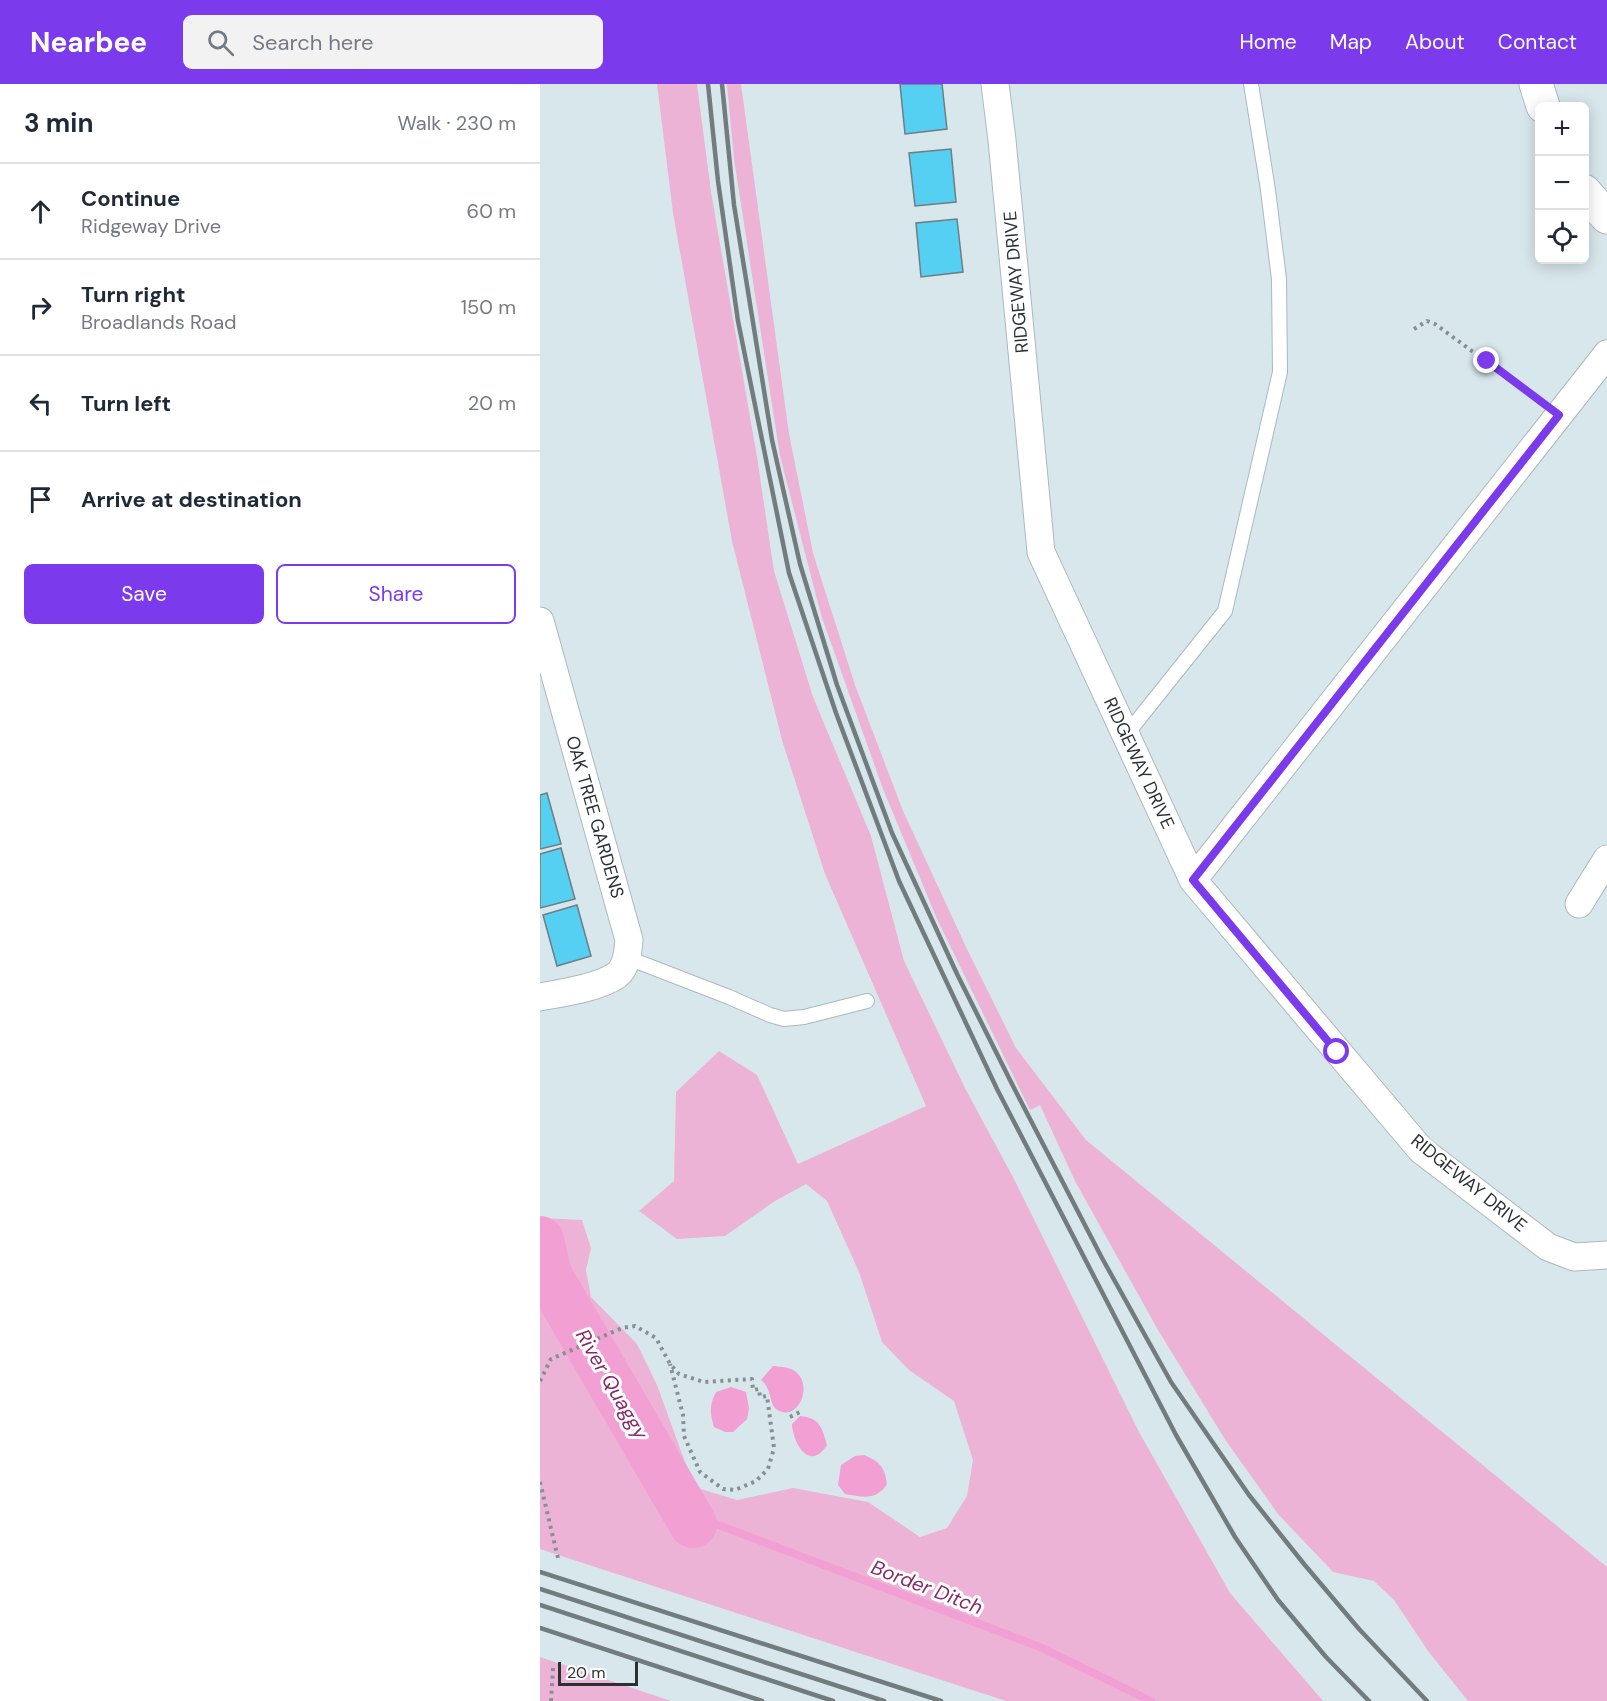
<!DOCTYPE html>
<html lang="en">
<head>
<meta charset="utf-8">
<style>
  body { margin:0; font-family:"DM Sans",sans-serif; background:#f2f2f3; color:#1f2937 }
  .controls { position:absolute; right:18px; top:18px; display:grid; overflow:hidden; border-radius:9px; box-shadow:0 3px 15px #0003 }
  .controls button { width:54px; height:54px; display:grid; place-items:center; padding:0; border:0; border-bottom:2px solid #e0e1e3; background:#fff; color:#1f2937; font:30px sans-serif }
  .scale { position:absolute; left:18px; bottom:15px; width:80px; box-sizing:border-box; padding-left:6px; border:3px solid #2b3133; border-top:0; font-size:16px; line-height:21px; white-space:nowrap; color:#2b3133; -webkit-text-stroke:4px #fff; paint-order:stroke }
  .stop { position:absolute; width:18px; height:18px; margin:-14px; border:4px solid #7c3aed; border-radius:50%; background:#fff }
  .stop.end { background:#7c3aed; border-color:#fff; box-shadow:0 2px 6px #0008 }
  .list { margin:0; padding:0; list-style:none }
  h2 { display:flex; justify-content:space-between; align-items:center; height:78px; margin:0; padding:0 24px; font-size:26px }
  h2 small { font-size:20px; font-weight:400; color:#747a83 }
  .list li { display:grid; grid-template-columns:39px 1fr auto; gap:18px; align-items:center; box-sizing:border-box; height:96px; padding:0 24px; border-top:2px solid #e0e1e3 }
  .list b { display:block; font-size:22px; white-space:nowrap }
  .list p { margin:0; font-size:20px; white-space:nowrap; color:#747a83 }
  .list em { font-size:20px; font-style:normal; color:#747a83 }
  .actions { display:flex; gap:12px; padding:18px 24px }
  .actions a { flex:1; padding:14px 0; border:2px solid #7c3aed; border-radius:9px; text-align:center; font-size:21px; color:#7c3aed }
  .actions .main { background:#7c3aed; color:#fff }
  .icon { flex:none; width:33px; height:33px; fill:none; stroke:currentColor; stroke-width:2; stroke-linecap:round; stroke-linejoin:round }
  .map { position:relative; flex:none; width:1067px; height:1617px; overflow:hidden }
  header { display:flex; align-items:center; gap:36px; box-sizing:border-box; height:84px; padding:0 30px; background:#7c3aed; color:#fff }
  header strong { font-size:28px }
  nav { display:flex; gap:33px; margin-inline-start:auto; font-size:21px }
  .search { width:420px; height:54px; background:#f2f2f3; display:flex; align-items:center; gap:15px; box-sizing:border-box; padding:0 21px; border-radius:9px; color:#747a83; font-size:22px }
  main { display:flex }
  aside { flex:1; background:#fff }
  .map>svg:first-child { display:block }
  .green { fill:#edb3d6 }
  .water { fill:#f29fd3 }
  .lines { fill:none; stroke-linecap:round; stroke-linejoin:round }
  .stream { stroke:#f29fd3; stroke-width:8 }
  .river { stroke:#f29fd3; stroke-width:48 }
  .building { fill:#55d0f3; stroke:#6f7d82; stroke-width:1.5 }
  .lane-casing { stroke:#abb9be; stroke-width:16 }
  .street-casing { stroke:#abb9be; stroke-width:29 }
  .primary-casing { stroke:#abb9be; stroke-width:35 }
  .path { stroke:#869094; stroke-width:4; stroke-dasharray:3 4.5; stroke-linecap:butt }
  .lane { stroke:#fff; stroke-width:14 }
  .street { stroke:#fff; stroke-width:27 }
  .primary { stroke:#fff; stroke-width:33 }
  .rail { stroke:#727c7f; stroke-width:4.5 }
  .route { stroke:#7c3aed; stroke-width:8 }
  .labels { text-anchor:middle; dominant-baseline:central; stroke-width:6; stroke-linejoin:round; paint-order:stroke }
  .street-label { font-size:18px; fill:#2b3133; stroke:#fff }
  .water-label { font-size:20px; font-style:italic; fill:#87286b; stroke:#fff }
</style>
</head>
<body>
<header>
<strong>Nearbee</strong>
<div class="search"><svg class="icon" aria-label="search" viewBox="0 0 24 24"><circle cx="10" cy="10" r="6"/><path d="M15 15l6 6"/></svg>Search here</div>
<nav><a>Home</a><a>Map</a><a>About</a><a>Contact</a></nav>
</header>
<main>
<aside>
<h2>3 min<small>Walk · 230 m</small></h2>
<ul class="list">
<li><svg class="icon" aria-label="ahead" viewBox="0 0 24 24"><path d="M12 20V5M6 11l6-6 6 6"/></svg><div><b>Continue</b><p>Ridgeway Drive</p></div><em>60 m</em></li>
<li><svg class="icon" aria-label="right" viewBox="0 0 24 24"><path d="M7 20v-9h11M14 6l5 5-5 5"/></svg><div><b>Turn right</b><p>Broadlands Road</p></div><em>150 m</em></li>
<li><svg class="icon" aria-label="left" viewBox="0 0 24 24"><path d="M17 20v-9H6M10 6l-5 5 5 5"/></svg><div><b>Turn left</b></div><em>20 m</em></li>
<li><svg class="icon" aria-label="arrive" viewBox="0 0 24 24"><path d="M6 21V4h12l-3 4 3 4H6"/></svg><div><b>Arrive at destination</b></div></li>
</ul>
<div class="actions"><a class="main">Save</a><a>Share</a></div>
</aside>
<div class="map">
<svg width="1067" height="1617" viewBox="0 0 1067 1617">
  <rect width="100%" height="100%" fill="#d8e7ec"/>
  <path class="green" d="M117,0H157L171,108L217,373L234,487L273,613L331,752L364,877L426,1006L474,1095L599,1348L690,1509L783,1617H466L0,1465V1134L42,1136L51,1164L46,1186L51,1213L97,1260L117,1301L154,1403L197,1416L253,1404L328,1418L380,1453L407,1444L427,1412L433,1376L414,1317L369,1286L342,1258L319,1188L287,1117L266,1100L235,1117L185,1152L137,1155L99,1127L134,1097L136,1008L179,967L217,991L258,1080L386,1022L285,790L242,656L192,457L133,129Z
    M187,0H201L249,350L273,469L315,601L363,727L427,865L476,964L546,1056L1067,1483V1617H928L888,1567L854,1516L834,1497L793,1488L738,1430L686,1357L618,1246L535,1097L500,1021L490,1026L397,835L343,705L281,531L240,372L194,75Z
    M0,1573L131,1617H0Z"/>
  <path class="water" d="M233,1282C240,1283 251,1283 256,1288C274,1302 257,1340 236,1325C229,1319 232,1305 221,1296Z
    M191,1303L206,1308L209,1324L207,1335L193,1348H185L174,1343C170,1330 169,1321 176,1308Z
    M260,1332C280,1334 282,1343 287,1361C270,1388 253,1360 252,1340Z
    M324,1371C339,1377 345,1383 347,1400C336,1417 323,1413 305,1410L298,1401L301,1381L315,1372Z"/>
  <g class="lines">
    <path class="stream" d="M147,1429L500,1563L611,1617"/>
    <path class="river" d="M0,1156L8,1191L153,1440"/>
  </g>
  <path class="building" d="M360,0H402L407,45L365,50Z
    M411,65L416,118L375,122L369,69Z
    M417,135L423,188L381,193L376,139Z
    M7,709L21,760L0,765V711Z
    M21,764L35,815L0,824V770Z
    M37,821L51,872L17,882L3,831Z"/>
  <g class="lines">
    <g class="lane-casing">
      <path id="lane" d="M586,651L685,527L740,288L739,195L728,106L711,0
        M88,874L189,913L230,931L244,935L264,933L327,917"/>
    </g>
    <g class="street-casing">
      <path id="street" d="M455,0L462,56L501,468L653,796L881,1066L1008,1163L1034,1173L1067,1171
        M0,537L89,856C88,868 87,883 77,891C58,904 22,909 0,913
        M653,796L1067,270
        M1039,820L1067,775"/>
    </g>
    <g class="primary-casing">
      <path id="primary" d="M996,0L1003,22
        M1044,107L1067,133"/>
    </g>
    <path class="path" d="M874,245L887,237L895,240L999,316
      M0,1297L11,1275L82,1244L95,1242L116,1254L130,1280L139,1290L164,1298L212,1295L213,1306L219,1305L220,1313L227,1312L234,1364L228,1385L216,1397L195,1406L183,1405L160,1388L144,1352L143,1331L130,1280
      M250,1333L262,1327
      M0,1398L18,1474
      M11,1617L13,1584"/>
    <use href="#lane" class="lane"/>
    <use href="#street" class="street"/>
    <use href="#primary" class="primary"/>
    <path class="rail" d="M168,0L178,97L198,237L249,489L296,629L359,797L457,1005L636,1351L695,1453L738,1516L786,1573L829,1617
      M182,0L194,121L232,356L260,480L297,601L352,749L417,890L473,1002L562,1174L631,1298L709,1411L764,1480L819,1545L887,1617
      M0,1488L401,1617
      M0,1505L344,1617
      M0,1521L293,1617
      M0,1544L222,1617"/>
  </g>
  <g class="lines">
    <path class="route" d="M797,968L653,796L1019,331L947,277"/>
  </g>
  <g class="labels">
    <g class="street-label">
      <text transform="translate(476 198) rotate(-95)">RIDGEWAY DRIVE</text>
      <text transform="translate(599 679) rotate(65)">RIDGEWAY DRIVE</text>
      <text transform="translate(55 733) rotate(74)">OAK TREE GARDENS</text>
      <text transform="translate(929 1099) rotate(39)">RIDGEWAY DRIVE</text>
    </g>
    <g class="water-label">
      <text transform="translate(72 1300) rotate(60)">River Quaggy</text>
      <text transform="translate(387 1503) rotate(21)">Border Ditch</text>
    </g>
  </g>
</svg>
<div class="controls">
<button>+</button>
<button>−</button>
<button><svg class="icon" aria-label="locate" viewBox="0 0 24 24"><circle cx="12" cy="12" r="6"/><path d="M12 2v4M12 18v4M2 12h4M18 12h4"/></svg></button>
</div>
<div class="scale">20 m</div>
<div class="stop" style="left:797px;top:968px"></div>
<div class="stop end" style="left:947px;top:277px"></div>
</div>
</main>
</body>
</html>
